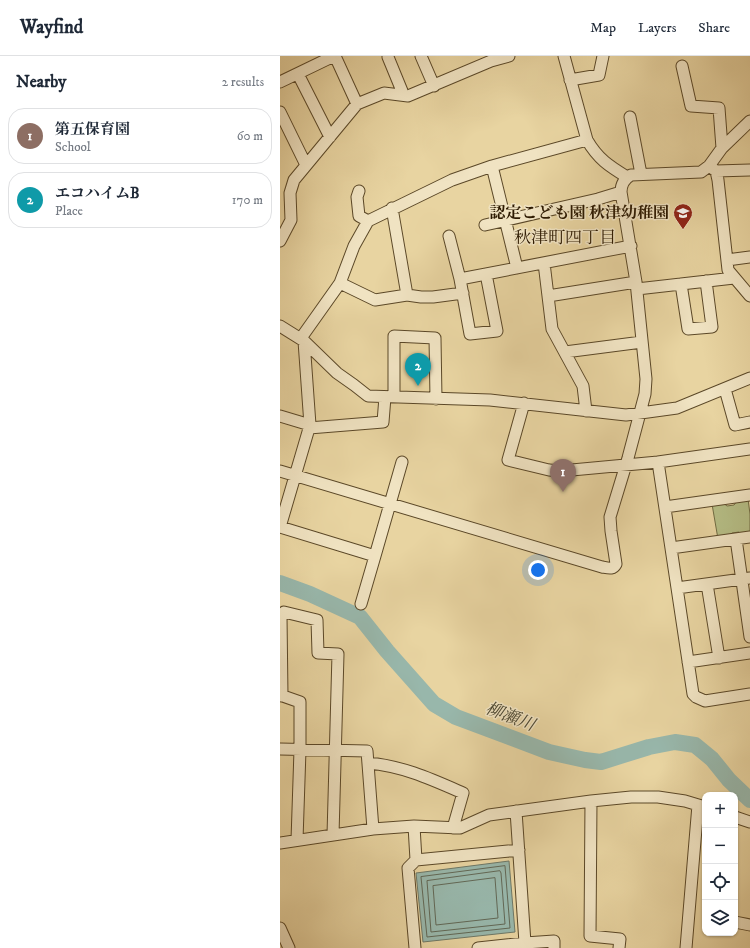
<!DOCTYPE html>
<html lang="en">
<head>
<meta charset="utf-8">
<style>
  body { margin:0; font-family:"IM FELL DW Pica","Noto Serif JP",serif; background:#f2f2f3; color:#1f2937 }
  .controls { position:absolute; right:12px; bottom:12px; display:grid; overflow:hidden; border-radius:8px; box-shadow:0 1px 3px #0004 }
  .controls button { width:36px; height:36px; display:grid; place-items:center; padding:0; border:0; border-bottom:1px solid #e0e1e3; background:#fff; color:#1f2937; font:20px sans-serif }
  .you { position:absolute; left:258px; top:514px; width:14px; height:14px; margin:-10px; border:3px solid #fff; border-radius:50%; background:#1a73e8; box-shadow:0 0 0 6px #1a73e833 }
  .badge { display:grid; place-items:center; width:26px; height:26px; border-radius:50%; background:#8f2418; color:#fff; font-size:13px; font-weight:700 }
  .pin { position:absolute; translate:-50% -33px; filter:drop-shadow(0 1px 2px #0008) }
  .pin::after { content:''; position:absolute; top:21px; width:14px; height:12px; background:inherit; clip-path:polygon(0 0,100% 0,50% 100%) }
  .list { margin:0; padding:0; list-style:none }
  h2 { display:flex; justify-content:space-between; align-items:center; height:52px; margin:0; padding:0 16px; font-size:17px }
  h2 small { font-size:13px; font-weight:400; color:#747a83 }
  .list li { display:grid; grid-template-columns:26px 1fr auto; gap:12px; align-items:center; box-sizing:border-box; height:56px; margin:0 8px 8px; padding:0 8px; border:1px solid #e0e1e3; border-radius:16px }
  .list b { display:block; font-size:15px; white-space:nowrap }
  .list p { margin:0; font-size:13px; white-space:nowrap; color:#747a83 }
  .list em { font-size:13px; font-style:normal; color:#747a83 }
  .icon { flex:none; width:22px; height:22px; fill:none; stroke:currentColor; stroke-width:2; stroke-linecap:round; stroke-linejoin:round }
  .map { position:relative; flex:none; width:470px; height:892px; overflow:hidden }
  header { display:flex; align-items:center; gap:24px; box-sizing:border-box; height:56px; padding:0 20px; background:#fff; border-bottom:1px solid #e0e1e3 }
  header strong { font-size:19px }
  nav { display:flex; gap:22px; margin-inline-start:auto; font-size:14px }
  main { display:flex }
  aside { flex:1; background:#fff }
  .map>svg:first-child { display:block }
  .green { fill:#b5bd85; stroke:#706b42 }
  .water { fill:#98b7ab; stroke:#6d7867 }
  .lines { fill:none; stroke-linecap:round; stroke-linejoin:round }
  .shore { stroke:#626856; stroke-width:1 }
  .river { stroke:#98b7ab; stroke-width:16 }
  .minor-casing { stroke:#5b4828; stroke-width:13 }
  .minor { stroke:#f0e3c2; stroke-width:11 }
  .labels { text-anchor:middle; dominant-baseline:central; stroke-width:3; stroke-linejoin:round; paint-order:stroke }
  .poi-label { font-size:16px; font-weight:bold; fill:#2c1900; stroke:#f0e3c2; text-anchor:end }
  .neighbourhood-label { font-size:17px; fill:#2c1900; stroke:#f0e3c2 }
  .water-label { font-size:17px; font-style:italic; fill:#4c4833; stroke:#f0e3c2 }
</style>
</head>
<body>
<header>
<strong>Wayfind</strong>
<nav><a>Map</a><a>Layers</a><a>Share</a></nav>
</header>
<main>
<aside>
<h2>Nearby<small>2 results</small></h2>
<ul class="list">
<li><span class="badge" style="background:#8d6e63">1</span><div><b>第五保育園</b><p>School</p></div><em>60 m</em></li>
<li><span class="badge" style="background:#0f9aa8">2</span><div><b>エコハイムB</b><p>Place</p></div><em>170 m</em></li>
</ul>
</aside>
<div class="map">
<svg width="470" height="892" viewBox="0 0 470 892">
  <rect width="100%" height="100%" fill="#e8d4a1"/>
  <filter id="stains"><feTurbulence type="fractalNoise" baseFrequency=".005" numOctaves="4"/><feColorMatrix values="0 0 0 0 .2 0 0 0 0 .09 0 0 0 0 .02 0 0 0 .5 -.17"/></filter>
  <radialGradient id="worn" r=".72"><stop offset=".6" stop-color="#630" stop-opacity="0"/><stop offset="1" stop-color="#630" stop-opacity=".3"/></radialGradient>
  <path class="green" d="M468,443L470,458V479L463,480L459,476L452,477L449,481L438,483L432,448L442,446L447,450L454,449L457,445Z"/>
  <path class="water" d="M229,805L235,876L143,886L136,817Z"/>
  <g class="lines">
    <path class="shore" d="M225,810L230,872L147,881L141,821Z
      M220,815L221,817L225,868L151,876L147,825Z
      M215,822L218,862L156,869L153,830Z"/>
    <path class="river" d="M0,527L30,538L80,561L107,595L154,648L176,661L269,696L305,704L321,706L369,691L395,686L415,689L432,703L449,724L470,744"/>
    <g class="minor-casing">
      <path id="minor" d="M55,0L77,48
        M141,0L154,30
        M284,0L307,84C318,103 329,110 347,121
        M108,1L122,35V39
        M402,10L411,50L439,52L442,92
        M18,18L50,81
        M290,24L319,19L323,0
        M0,26L54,0
        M0,56L26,109
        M350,61L361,118
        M212,110L237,212
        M429,110L436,115L438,124L448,214L470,240
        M436,115L470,114
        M79,135L77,141L79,160L88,165
        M112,152L127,239
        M205,169L318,143L341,136
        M169,180L180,223L190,278L217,275L206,218
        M0,185L11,164L10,137L14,124L77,48L104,37L128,40L211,5L229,0
        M447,204L470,201
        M264,207L272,273L303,330L306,355
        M180,223L351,190
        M60,227L95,244L127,239L141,241H153L183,237
        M401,228L408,273L432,271L426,225
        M357,233L454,222
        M268,240L356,226
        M0,270L24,285L57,317L74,329L88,340L210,344L346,359L397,352L470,322
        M21,282L60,227L74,190L88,165L172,124L212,110L307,84
        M285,296L362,286
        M445,333L455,369L470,366
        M114,341V280L155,282L156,343
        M244,347L228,404L269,414L281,415L378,406L470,393
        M0,360L30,369
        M29,372L103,366L105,341
        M378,406L413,638L416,641L425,645L470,638
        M0,415L322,511C328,512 333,514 336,508L331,475L330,461L348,402L365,338L366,323L356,226L341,136C341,128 344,123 351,119L421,116L429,110L442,92L470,65
        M385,451L470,439
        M0,471L95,500L122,406
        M0,471L30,369L24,285
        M456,483L470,581
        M391,492L470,481
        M427,528L439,602
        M397,532L470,522
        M81,548L95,500
        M408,606L470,597
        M0,639L20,646V694L17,784
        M2,640L1,560L4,556L37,564L38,597L58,598L53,779
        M0,693L87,695L93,773
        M88,707C123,710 151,723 183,737L173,772
        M311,745L310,880L340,883L339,892
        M236,755L245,887L274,885V892
        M455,761L470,766
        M134,770L136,804
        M0,787L93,773L134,770L180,772L209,759L311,745L351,741H378L405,745L425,751
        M455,866L470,869
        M0,872L9,892
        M135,892L128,812L136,804L239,794
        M198,892L245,887
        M406,892L418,749"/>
    </g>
    <use href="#minor" class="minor"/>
  </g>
  <defs>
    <g id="school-pin" transform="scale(1)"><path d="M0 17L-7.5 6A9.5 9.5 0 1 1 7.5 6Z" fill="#8f2418" stroke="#f0e3c2"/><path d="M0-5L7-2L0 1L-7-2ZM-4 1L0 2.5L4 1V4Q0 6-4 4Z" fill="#fff"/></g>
  </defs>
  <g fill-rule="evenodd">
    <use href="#school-pin" x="403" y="157"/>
  </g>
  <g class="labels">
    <g class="poi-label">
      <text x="389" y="157">認定こども園 秋津幼稚園</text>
    </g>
    <g class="neighbourhood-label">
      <text x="285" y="182">秋津町四丁目</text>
    </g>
    <g class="water-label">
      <text transform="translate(230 661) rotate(21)">柳瀬川</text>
    </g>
  </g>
  <rect width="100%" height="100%" filter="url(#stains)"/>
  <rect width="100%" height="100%" fill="url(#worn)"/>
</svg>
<div class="controls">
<button>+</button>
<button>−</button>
<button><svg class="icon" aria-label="locate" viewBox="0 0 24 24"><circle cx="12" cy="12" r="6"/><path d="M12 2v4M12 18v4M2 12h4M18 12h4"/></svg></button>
<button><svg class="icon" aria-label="layers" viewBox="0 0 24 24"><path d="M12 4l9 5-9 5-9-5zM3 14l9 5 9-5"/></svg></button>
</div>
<div class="you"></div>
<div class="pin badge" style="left:283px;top:436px;background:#8d6e63">1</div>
<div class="pin badge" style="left:138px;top:330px;background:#0f9aa8">2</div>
</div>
</main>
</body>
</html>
